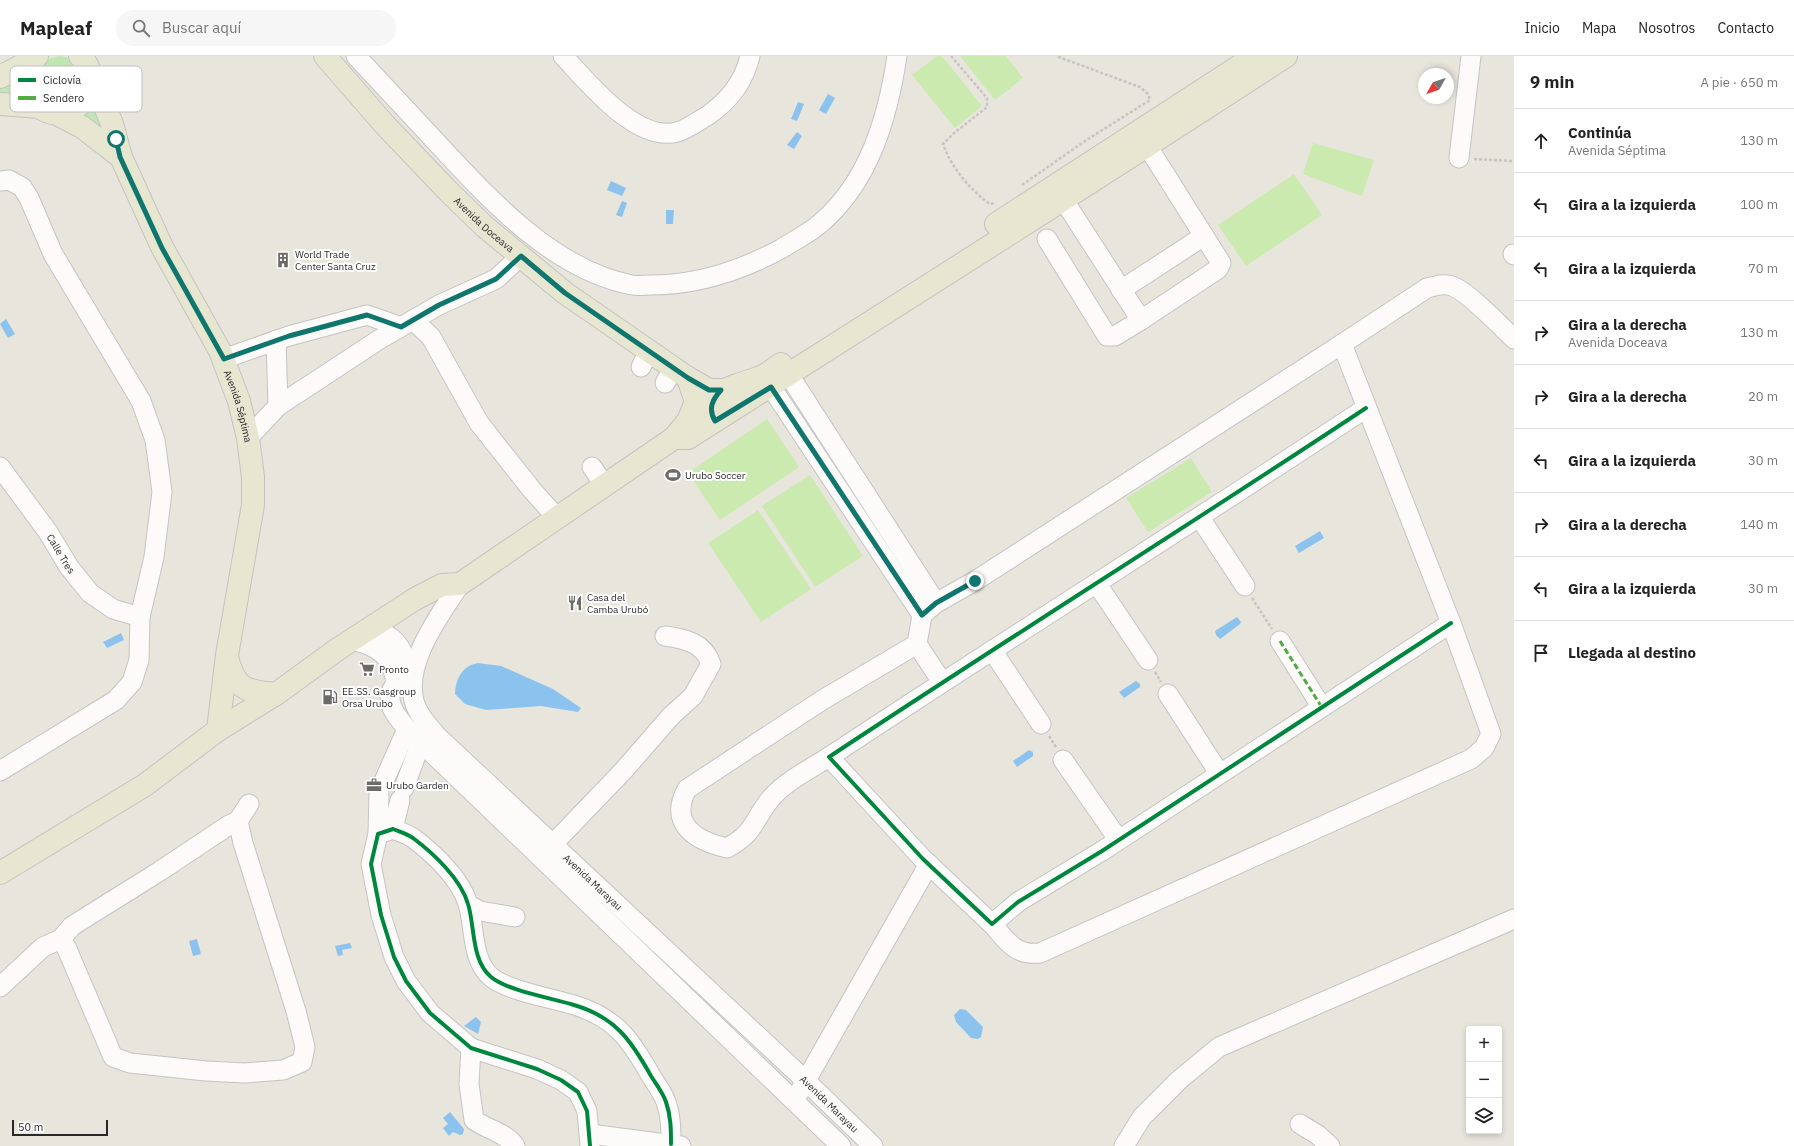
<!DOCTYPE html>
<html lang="es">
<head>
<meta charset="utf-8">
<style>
  body { margin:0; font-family:"IBM Plex Sans",sans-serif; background:#f6f6f6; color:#222 }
  .controls { position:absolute; right:12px; bottom:12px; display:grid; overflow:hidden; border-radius:4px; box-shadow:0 2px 6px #0003 }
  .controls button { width:36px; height:36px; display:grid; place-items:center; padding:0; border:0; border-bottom:1px solid #e0e0e0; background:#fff; color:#222; font:20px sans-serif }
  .compass { position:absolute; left:1418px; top:12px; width:36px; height:36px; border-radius:50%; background:#fff; box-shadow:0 2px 6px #0003; rotate:230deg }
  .scale { position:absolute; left:12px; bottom:10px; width:96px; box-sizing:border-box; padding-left:4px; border:2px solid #292929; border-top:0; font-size:11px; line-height:14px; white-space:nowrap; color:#292929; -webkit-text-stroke:3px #fff; paint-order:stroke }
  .stop { position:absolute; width:12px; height:12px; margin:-9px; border:3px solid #0f766e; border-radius:50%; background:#fff }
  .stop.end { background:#0f766e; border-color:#fff; box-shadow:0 1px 4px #0008 }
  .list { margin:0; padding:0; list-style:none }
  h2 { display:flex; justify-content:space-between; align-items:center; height:52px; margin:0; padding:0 16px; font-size:17px }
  h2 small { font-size:13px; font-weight:400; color:#767676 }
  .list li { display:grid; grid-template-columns:26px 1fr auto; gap:12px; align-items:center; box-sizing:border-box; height:64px; padding:0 16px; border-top:1px solid #e0e0e0 }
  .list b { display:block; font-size:15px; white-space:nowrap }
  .list p { margin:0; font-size:13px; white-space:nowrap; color:#767676 }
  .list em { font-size:13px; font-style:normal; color:#767676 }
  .icon { flex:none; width:22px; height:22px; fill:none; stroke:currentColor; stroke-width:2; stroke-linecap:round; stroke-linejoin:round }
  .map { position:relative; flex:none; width:1514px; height:1090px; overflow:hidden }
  header { display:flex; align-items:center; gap:24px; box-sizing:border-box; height:56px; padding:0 20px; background:#fff; border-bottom:1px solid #e0e0e0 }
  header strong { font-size:19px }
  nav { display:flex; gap:22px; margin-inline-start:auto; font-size:14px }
  .search { width:280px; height:36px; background:#f6f6f6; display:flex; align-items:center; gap:10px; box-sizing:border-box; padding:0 14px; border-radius:22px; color:#767676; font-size:15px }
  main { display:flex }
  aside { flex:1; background:#fff }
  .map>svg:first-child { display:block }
  .green { fill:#bfe6b3 }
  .pitch { fill:#caeab0 }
  .water { fill:#8cc3ee }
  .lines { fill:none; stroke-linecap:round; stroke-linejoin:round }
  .minor-casing { stroke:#c5c3c3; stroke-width:21 }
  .major-casing { stroke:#c4c3c0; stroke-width:24 }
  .path { stroke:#c6c5c4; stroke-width:2.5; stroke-dasharray:3 2; stroke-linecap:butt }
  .minor { stroke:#fcfbfa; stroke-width:19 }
  .major { stroke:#e7e6d1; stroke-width:22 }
  .quiet { stroke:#53ab44; stroke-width:3; stroke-dasharray:6 3; stroke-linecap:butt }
  .cycleway-casing { stroke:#fff; stroke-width:6 }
  .cycleway { stroke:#00873e; stroke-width:4 }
  .route { stroke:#0f766e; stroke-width:5 }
  .labels { text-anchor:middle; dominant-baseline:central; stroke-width:4; stroke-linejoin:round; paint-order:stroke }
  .street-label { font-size:10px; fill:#292929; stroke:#fff }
  .poi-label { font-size:10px; fill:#292929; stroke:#fff; text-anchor:start }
  .key { fill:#fff; stroke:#bfbfbf; stroke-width:1 }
  .key-label { font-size:11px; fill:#292929 }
</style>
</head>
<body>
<header>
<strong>Mapleaf</strong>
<div class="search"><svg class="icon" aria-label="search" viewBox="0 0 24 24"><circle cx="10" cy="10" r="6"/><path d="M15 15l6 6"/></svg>Buscar aquí</div>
<nav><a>Inicio</a><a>Mapa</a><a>Nosotros</a><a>Contacto</a></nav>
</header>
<main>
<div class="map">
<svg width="1514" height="1090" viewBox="0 0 1514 1090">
  <rect width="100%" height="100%" fill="#e8e5dd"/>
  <path class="green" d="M59,0L67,1L79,12L81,35L62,49L40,41L34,18C42,8 46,2 59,0Z
    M19,19L23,40L0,41V30Z
    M95,44L107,73L99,78L78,59Z"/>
  <path class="pitch" d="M937,0H942L982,50L955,72L912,19Z
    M960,0H1006L1023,22L995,44Z
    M1313,87L1374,104L1362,140L1303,118Z
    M1294,118L1322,159L1246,210L1218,169Z
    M767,363L799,411L720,464L688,417Z
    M1191,402L1212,436L1148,476L1126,442Z
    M810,419L863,500L815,531L762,450Z
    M758,454L811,533L761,566L708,487Z"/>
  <path class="water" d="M828,38L835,42L826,58L819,54Z
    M798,46L804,48L797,65L791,63Z
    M797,76L802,80L794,93L787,89Z
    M611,125L626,132L622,140L607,134Z
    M622,145L627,147L622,161L616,159Z
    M666,154H674L673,168H666Z
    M6,263L15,278L8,282L0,268Z
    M1320,475L1324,482L1299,497L1295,490Z
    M1237,561L1241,566L1240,568L1220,583L1216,579L1215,575Z
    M121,577L124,584L107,592L103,586Z
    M478,607L501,610L508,613L553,633L581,652L578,656L541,650L486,654L465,648L455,638C456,622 462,610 478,607Z
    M1136,625L1140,628V631L1124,642L1119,636Z
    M1029,694L1033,696V700L1017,711L1013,705Z
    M197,883L201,898L193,900L189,885Z
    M350,887L352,892L342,894L343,899L338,900L335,890Z
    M960,953L966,954L983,971L981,981L978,983L971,982L956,966L954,959Z
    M476,961L481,966L478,978L464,970Z
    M450,1056L464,1073L463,1078L460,1079L453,1076L449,1080L443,1072L448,1068L443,1062Z"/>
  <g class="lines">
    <g class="minor-casing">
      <g id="minor">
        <path d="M356,0C384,30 411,59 439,89C491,145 554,214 632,229C638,230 645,229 651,229C696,229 742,214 781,193C795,184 810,177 822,166C870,124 888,60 897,0"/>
        <path d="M563,0C588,26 636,87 677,76C688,73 698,65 707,60C729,45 744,26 750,0"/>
        <path d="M1459,102L1471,0"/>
        <path d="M0,125L9,124L22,131L29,142L53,198L141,345L155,384L162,436L154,501L140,561L139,604L132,626L116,644L0,715"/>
        <path d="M1063,143L1141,264L1218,213L1221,207L1148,91"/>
        <path d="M1047,183L1107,280H1115L1141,264"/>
        <path d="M1513,198L1514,199"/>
        <path d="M1121,234L1204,180"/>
        <path d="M413,264L431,281L479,367L532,434L557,462"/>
        <path d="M276,284L278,350"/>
        <path d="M223,303L289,280L367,259L401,271"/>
        <path d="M641,311L649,295"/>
        <path d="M789,319L936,547"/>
        <path d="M665,327L674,312"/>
        <path d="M771,331L922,559"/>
        <path d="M1366,352C1188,470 1007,583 829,701L923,803L992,868L1018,846L1102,795L1451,567"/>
        <path d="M248,382L278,350L380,283L439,249L496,223L521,200"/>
        <path id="s1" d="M0,411L48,476L69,511L90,537L113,553L140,561"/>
        <path d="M592,411L605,430"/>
        <path d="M1200,462L1245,530"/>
        <path id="s2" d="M460,528C440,559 404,606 414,645C418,659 429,671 438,681L806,1025L873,1090"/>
        <path d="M1097,528L1148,604"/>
        <path d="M369,572C375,575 381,576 387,579C399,586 411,605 403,619C398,627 389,633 390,643C390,654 400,664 407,673L841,1090"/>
        <path d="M352,584C378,590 393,600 396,628"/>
        <path d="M1280,585L1321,650"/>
        <path d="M992,594L1041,668"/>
        <path d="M942,626L917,588L922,559L936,547L975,525L1342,288"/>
        <path d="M1168,638L1219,717"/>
        <path d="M829,701C810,713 788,724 773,740C753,762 757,776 727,792C696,785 668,768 687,733L824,643L917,588"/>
        <path d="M1063,704L1118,783"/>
        <path d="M384,725L407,673"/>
        <path d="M404,732L421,686"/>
        <path d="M393,773L400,744"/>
        <path d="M378,778L379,737"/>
        <path d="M552,789L624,714L671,660L693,640L711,608C704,587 686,583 665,580"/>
        <path d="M469,849L480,855L515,861"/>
        <path d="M992,868C1007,885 1015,900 1040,897L1471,703L1484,692L1491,678L1451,567L1342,288L1427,232C1435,230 1444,227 1452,230C1470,237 1499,269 1514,283"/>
        <path d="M61,883L67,893L113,1001L130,1007L206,1015L245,1017L283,1014L302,1006L305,991L296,955L243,787L238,765L249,748"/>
        <path d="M0,931L43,891L61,883L72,870L160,815L229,769L238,765"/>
        <path d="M471,992L469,1028L474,1064C486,1073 507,1077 515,1090"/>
        <path d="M800,1035L929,808"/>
        <path d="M1300,1068L1318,1079L1330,1090"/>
        <path d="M590,1078L681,1090"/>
        <path d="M590,1090L587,1055L578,1036L561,1024L537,1013L471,992L430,957L406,925L394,901L381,859L371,808L378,778L393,773C400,776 407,778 413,782C433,797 461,823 468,848C475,870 471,904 491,921C508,935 552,942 574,949C615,961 631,984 651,1020C656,1028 663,1037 666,1046C671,1060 671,1074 671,1088"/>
        <path d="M1124,1090L1142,1061L1179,1024L1219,991L1514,863"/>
      </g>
    </g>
    <g class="major-casing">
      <g id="major">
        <path d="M37,0C29,7 25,17 26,28C27,35 30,41 35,47C66,79 112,31 80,0"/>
        <path id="s3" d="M325,0L385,69L449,136L484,170L565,237L688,322L709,334H721"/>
        <path d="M0,21L34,3"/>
        <path id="s4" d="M91,28L102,43L112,68L121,101L162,191L220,295L239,345L248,382L253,421V449L227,599L218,674"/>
        <path d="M0,48L39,51"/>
        <path d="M55,57L82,71L121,101"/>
        <path d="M996,168L1255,0"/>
        <path d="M715,365C697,333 744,329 763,320C769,317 775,312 781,308"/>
        <path d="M674,382L688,365L696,346L688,322"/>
        <path d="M227,601C235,633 244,635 276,638"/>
        <path d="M0,817L145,729L218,674L276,638L338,593L415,543L442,529L460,528L674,382H688C888,255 1088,129 1286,0"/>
      </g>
    </g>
    <path class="path" d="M951,0L987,42V51L953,78L943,88C951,111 970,134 990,148L996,147
      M1474,103L1514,105
      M1022,129L1085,85L1150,44L1148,38L1140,31L1056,0
      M1252,542L1272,573
      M1155,616L1161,626
      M1049,680L1056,691"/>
    <use href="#minor" class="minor"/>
    <use href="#major" class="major"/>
    <path class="quiet" d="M1280,585L1321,650"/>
    <g class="cycleway-casing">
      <path id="cycleway" d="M1366,352C1188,470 1007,583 829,701L923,803L992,868L1018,846L1102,795L1451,567
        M590,1090L587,1055L578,1036L561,1024L537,1013L471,992L430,957L406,925L394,901L381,859L371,808L378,778L393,773C400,776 407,778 413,782C433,797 461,823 468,848C475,870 471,904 491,921C508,935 552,942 574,949C615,961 631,984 651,1020C656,1028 663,1037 666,1046C671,1060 671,1074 671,1088"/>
    </g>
    <use href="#cycleway" class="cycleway"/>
  </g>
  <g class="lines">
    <path class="route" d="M116,83L120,101L162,192L224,303L289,280L367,259L401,271L439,249L496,223L521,200L565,237L688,322L709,334H721C712,344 708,353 715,365L771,331L922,559L936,547L975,525"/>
  </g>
  <defs>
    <g id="building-bare" transform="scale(1.2)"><path d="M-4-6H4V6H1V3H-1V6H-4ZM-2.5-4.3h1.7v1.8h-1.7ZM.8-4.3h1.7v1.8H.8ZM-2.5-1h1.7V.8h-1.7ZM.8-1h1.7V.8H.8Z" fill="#6c6b68" stroke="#fff" stroke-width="2.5" paint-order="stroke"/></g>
    <g id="stadium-bare" transform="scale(1.2)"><path d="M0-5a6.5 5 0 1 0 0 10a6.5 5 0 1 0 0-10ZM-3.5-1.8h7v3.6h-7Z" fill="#6c6b68" stroke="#fff" stroke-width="2.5" paint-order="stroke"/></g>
    <g id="restaurant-bare" transform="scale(1.2)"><path d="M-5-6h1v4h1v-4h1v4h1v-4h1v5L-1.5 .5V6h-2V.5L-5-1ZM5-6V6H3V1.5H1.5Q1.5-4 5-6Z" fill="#6c6b68" stroke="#fff" stroke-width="2.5" paint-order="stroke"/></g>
    <g id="supermarket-bare" transform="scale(1.2)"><path d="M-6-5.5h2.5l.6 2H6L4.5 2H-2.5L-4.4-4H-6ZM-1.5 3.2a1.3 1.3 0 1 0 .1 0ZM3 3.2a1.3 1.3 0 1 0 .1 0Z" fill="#6c6b68" stroke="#fff" stroke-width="2.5" paint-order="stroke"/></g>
    <g id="fuel-bare" transform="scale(1.2)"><path d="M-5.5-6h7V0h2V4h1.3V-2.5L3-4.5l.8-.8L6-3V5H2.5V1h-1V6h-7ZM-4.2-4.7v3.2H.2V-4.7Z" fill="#6c6b68" stroke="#fff" stroke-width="2.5" paint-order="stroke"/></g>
    <g id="office-bare" transform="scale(1.2)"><path d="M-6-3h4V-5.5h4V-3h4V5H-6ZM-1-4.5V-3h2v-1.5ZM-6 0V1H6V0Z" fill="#6c6b68" stroke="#fff" stroke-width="2.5" paint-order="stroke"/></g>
  </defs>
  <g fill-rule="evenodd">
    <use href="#building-bare" x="283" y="204"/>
    <use href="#stadium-bare" x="673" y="419"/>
    <use href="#restaurant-bare" x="575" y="547"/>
    <use href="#supermarket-bare" x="367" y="613"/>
    <use href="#fuel-bare" x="330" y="641"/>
    <use href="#office-bare" x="374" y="729"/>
  </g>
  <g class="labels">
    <g class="street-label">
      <text stroke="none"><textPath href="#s3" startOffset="232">Avenida Doceava</textPath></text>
      <text stroke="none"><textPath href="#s4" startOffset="356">Avenida Séptima</textPath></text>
      <text stroke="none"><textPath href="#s1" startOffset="106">Calle Tres</textPath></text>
      <text stroke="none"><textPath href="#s2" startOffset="385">Avenida Marayau</textPath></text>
      <text stroke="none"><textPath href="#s2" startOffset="709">Avenida Marayau</textPath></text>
    </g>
    <g class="poi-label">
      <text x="295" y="198">World Trade<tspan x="295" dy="12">Center Santa Cruz</tspan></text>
      <text x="685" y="419">Urubo Soccer</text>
      <text x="587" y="541">Casa del<tspan x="587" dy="12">Camba Urubó</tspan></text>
      <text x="379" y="613">Pronto</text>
      <text x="342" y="635">EE.SS. Gasgroup<tspan x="342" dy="12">Orsa Urubo</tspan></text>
      <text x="386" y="729">Urubo Garden</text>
    </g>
  </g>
  <rect x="10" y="10" width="132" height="46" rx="6" class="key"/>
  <rect x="18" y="22" width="18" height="4" fill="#00873e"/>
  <rect x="18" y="40" width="18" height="4" fill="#53ab44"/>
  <g class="key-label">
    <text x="43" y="28">Ciclovía</text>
    <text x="43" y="46">Sendero</text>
  </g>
</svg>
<div class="controls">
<button>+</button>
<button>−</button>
<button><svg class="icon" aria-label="layers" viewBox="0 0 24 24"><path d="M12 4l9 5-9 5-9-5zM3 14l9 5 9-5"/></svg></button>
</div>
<svg class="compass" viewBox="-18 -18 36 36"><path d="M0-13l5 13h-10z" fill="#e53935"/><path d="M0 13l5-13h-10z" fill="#767676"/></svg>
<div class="scale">50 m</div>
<div class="stop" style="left:116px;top:83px"></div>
<div class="stop end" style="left:975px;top:525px"></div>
</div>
<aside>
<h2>9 min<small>A pie · 650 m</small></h2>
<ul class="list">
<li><svg class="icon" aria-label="ahead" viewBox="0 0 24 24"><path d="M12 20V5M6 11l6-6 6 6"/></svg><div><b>Continúa</b><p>Avenida Séptima</p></div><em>130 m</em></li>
<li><svg class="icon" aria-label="left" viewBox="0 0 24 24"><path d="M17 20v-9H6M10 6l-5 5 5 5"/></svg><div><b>Gira a la izquierda</b></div><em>100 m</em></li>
<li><svg class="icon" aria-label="left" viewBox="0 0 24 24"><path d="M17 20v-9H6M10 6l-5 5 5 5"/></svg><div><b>Gira a la izquierda</b></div><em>70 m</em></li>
<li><svg class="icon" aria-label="right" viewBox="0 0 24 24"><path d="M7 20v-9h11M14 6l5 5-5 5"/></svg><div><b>Gira a la derecha</b><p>Avenida Doceava</p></div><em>130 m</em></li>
<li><svg class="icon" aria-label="right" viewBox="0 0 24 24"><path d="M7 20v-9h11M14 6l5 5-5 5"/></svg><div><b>Gira a la derecha</b></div><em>20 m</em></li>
<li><svg class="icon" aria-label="left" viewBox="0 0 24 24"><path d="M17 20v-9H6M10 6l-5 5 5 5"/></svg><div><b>Gira a la izquierda</b></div><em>30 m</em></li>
<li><svg class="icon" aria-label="right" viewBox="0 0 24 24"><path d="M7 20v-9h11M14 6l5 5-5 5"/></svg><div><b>Gira a la derecha</b></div><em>140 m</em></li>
<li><svg class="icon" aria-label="left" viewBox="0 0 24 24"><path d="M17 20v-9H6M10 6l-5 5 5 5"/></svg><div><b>Gira a la izquierda</b></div><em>30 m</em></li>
<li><svg class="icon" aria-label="arrive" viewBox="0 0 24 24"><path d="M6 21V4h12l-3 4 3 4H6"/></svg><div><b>Llegada al destino</b></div></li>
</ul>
</aside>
</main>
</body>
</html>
